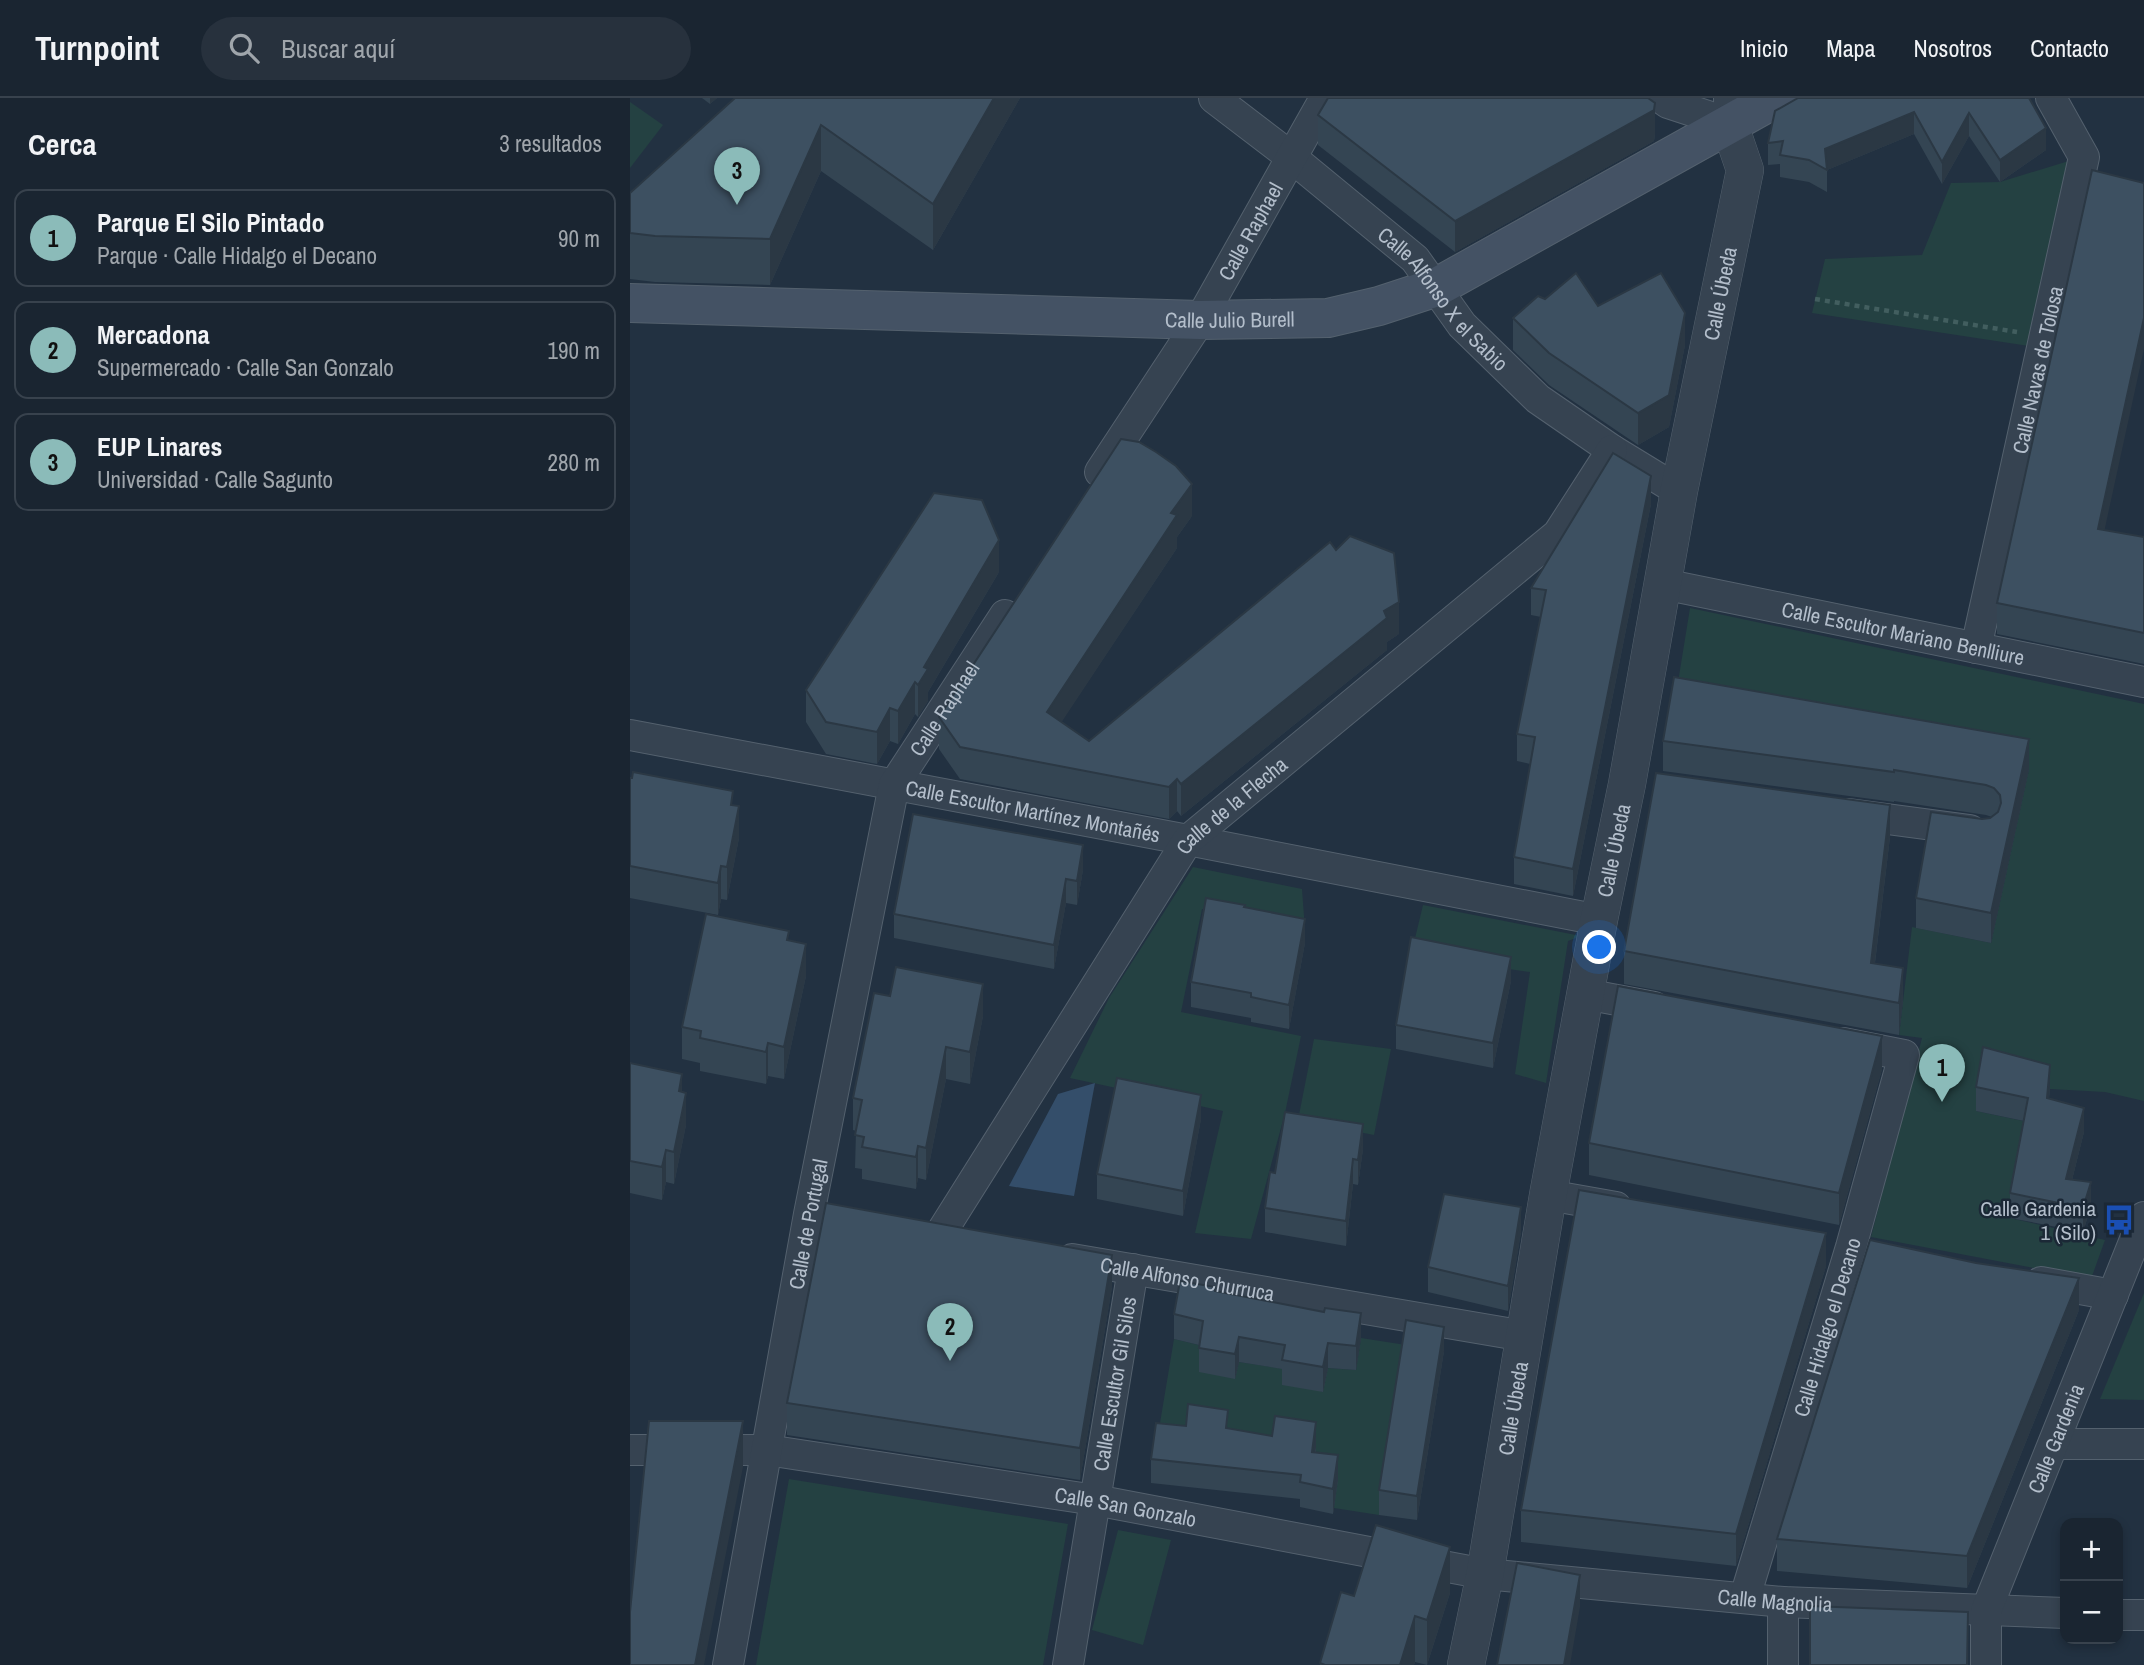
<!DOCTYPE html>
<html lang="es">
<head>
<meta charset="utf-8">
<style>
  :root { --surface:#1a2531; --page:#27313d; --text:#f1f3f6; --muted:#9fa5ab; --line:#38424d; --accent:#8bbbb9 }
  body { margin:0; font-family:"Archivo Narrow",sans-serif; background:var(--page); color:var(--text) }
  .controls { position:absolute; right:21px; bottom:21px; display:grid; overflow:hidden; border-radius:14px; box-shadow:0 4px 10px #0003 }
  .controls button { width:63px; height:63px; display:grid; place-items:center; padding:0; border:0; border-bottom:2px solid var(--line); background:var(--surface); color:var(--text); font:35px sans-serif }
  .you { position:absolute; left:970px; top:850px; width:24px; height:24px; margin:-18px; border:5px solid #fff; border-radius:50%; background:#1a73e8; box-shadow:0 0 0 10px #1a73e833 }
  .badge { display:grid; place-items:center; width:46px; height:46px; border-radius:50%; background:var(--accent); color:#111; font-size:23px; font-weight:700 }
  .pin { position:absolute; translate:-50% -58px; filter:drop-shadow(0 2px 4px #0008) }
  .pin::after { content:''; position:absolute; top:37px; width:24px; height:21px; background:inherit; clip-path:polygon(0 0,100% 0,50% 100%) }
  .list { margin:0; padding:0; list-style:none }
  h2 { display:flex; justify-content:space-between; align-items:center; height:91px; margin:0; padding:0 28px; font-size:30px }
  h2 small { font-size:23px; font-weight:400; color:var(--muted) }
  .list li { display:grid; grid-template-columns:46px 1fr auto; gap:21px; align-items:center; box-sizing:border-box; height:98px; margin:0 14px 14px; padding:0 14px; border:2px solid var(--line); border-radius:14px }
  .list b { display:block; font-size:26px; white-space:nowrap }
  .list p { margin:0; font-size:23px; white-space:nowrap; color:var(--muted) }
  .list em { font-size:23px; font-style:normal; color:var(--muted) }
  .icon { flex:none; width:38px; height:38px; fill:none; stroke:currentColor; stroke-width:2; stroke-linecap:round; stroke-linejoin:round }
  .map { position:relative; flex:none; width:1514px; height:1567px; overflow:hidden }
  header { display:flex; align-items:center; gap:42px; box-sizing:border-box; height:98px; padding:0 35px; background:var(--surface); border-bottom:2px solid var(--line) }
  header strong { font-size:33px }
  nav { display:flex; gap:38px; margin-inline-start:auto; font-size:24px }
  .search { width:490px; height:63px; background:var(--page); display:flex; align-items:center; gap:18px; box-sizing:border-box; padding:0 24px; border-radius:38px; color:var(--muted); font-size:26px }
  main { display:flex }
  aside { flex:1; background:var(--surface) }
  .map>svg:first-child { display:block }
  .green { fill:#244142 }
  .water { fill:#344e6a }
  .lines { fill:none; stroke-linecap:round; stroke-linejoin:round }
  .minor-casing { stroke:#54616e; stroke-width:32 }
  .tertiary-casing { stroke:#54616e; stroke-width:38 }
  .secondary-casing { stroke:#54616e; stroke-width:40 }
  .path { stroke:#425e5f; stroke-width:4.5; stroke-dasharray:5 5; stroke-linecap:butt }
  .minor { stroke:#364351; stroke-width:30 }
  .tertiary { stroke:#364351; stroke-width:37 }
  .secondary { stroke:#445264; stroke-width:38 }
  .wall { fill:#344553 }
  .shaded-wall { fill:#2b3844 }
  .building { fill:#3d5061; stroke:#2b3844; stroke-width:2 }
  .labels { text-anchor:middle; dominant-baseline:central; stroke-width:5; stroke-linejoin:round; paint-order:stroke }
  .street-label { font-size:21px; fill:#b3becb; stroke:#1b2836 }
  .poi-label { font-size:21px; fill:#b3becb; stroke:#1b2836; text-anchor:end }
</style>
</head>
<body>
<header>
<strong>Turnpoint</strong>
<div class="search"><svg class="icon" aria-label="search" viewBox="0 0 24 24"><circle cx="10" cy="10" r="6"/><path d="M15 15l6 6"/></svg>Buscar aquí</div>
<nav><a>Inicio</a><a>Mapa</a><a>Nosotros</a><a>Contacto</a></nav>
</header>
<main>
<aside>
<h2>Cerca<small>3 resultados</small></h2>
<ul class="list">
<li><span class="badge">1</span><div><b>Parque El Silo Pintado</b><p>Parque · Calle Hidalgo el Decano</p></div><em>90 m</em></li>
<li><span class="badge">2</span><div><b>Mercadona</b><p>Supermercado · Calle San Gonzalo</p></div><em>190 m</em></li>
<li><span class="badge">3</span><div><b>EUP Linares</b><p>Universidad · Calle Sagunto</p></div><em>280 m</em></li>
</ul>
</aside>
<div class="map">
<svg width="1514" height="1567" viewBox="0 0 1514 1567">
  <rect width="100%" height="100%" fill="#223141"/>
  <g class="green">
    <polygon points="0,4 33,27 0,70"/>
    <polygon points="1442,62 1399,248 1182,215 1195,161 1292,157 1321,85 1370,84"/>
    <polygon points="1060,510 1514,606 1514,1003 1475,994 1420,991 1354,974 1346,1013 1398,1024 1380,1120 1475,1142 1461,1181 1241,1139 1292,940 1269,937 1282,829 1361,845 1399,671 1044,609"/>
    <polygon points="563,769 672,791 675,832 572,811 551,914 671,938 655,1015 621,1141 565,1135 593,1013 440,980 479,900"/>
    <polygon points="793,807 951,838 938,843 916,985 885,976 900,874 781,857"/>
    <polygon points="684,941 761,951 744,1037 668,1022"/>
    <polygon points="1514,1195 1514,1302 1470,1301"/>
    <polygon points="731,1240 776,1247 749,1417 704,1410 707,1382 683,1379 686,1349 526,1349 544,1241 573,1248 605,1280 609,1264 655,1271 692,1294 698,1270 726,1272"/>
    <polygon points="159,1381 438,1426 413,1567 126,1567"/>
    <polygon points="488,1432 541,1442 513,1547 462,1532"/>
  </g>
  <polygon class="water" points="465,985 444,1098 379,1088 428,996"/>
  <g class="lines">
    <g class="minor-casing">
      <g id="minor">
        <path id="s1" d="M584 0 661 59 785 161 832 227 908 301 982 352 1049 393"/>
        <polyline points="1031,0 1038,5 1099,25 1099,0"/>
        <path id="s2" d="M470 374 570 222 695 0"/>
        <path id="s3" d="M1033 486 1514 584"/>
        <path id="s4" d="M1346 550 1454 59 1421 0"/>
        <path id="s5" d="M0 637 558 742 969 822"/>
        <polyline points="1219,716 1340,732"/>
        <polyline points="955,896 1024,909"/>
        <polyline points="918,1097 986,1109"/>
        <path id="s6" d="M309 1138 558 742 928 436 982 352"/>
        <path id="s7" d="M442 1161 894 1238"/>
        <polyline points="1411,1184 1483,1197"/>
        <polyline points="1424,1346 1514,1346"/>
        <path id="s8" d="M0 1352H137L465 1402 855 1476 1153 1504 1435 1515"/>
        <path id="s9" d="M1115 1499 1221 1149 1274 957 1213 945"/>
        <polyline points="1488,1517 1514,1517"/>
        <path id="s10" d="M98 1567 179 1116 264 687 375 517"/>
        <path id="s11" d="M438 1567 503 1171"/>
        <polyline points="1153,1567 1153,1504"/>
        <path id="s12" d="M1356 1567V1513L1514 1119"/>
      </g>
    </g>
    <g class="tertiary-casing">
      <g id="tertiary">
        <path id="s13" d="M836 1567 855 1476 918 1097 969 822 997 686 1049 393 1115 72 1099 25"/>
      </g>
    </g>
    <g class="secondary-casing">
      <g id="secondary">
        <path id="s14" d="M0 205 570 222 698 220 749 208 807 189 1146 0"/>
      </g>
    </g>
    <polyline class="path" points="1185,201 1387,234"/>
    <use href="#minor" class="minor"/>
    <use href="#tertiary" class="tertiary"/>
    <use href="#secondary" class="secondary"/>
  </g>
  <g class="wall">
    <polygon points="72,0 87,0 80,6"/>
    <polygon points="105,0 390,0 303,152 191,73 140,187 25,184 0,181 0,95"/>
    <polygon points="1399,0 1416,52 1370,84 1339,38 1312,86 1284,36 1197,72 1197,94 1179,84 1150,79 1150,66 1138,67 1138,45 1145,13"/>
    <polygon points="688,17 1025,36 1024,43 825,154 688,47"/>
    <polygon points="915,201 968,208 1055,247 1039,329 1008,347 919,287 883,252 883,220"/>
    <polygon points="1021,406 943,798 884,786 884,759 900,666 887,663 887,636 911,519 901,517 901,490"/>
    <polygon points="562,418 547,439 547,450 431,624 459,643 769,536 757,544 757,552 551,718 547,713 539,721 330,681 309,651 309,619"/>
    <polygon points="1474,432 1514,439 1514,566 1367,536 1367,505"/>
    <polygon points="369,474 298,594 298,603 288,619 285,616 268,646 260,643 247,666 196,656 176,624 176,592"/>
    <polygon points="1033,643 1399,671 1361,845 1286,830 1286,800 1362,719 1356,717 1264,703 1264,704 1033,673"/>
    <polygon points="0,680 103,707 109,740 97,802 91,801 88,817 0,800"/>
    <polygon points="1260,739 1245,865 1273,902 1269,937 994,886 994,853"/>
    <polygon points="453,772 447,807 436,805 424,871 264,840 264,816"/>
    <polygon points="615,810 675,845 659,931 621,924 621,920 561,909 561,884"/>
    <polygon points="159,842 176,878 154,981 138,978 136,986 70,973 70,965 52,961 52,929"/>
    <polygon points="881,883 863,970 766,951 766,927"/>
    <polygon points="353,918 340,986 316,981 296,1082 288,1080 286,1091 232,1081 232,1071 225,1070 226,1033 223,1032 223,1000"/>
    <polygon points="0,965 52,994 56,1027 44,1086 36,1084 32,1102 0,1095"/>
    <polygon points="1252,971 1209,1127 959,1077 959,1045"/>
    <polygon points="1346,989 1420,991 1419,1000 1454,1034 1442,1082 1461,1108 1453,1134 1380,1120 1380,1095 1394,1023 1346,1013"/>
    <polygon points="571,1021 553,1118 467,1101 467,1076"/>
    <polygon points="733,1051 728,1087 723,1086 716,1148 635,1134 635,1110 645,1075"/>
    <polygon points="891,1134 878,1213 798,1194 798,1169"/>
    <polygon points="1196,1168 1106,1468 891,1444 891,1412"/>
    <polygon points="482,1189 450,1382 157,1337 157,1305"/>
    <polygon points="585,1193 731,1240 726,1272 698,1270 693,1294 652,1287 652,1271 609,1264 605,1281 569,1274 569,1247 544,1241 544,1216"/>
    <polygon points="1449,1212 1337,1490 1147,1473 1147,1441"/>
    <polygon points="814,1253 787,1422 749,1417 749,1392"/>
    <polygon points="556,1328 598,1331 686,1349 686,1354 708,1382 703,1416 670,1409 670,1401 521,1385 521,1361"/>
    <polygon points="820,1495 797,1567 785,1564 784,1567 690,1567 724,1498"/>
  </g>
  <g class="shaded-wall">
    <polygon points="80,0 87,0 80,6"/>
    <polygon points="364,0 390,0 303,152 303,106"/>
    <polygon points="1025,5 1025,36 1024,43 825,154 825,123"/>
    <polygon points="1284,14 1284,36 1197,72 1195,51"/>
    <polygon points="1339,15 1339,38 1312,86 1312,64"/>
    <polygon points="191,27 191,73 140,187 140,141"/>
    <polygon points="1416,30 1416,52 1370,84 1370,62"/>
    <polygon points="1055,215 1055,247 1039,329 1008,347 1008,315"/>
    <polygon points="1514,220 1514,251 1468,462 1468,431"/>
    <polygon points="1021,378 1021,406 943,798 943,771"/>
    <polygon points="562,386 562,418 547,439 547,450 417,646 417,614 541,415"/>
    <polygon points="369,442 369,474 298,594 298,603 288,619 288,587 294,569"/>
    <polygon points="769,504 769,536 757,544 757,552 551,718 551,686 754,513"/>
    <polygon points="285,584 285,616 268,646 268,613"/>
    <polygon points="260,610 260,643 247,666 247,634"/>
    <polygon points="1399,641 1399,671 1361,845 1361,815"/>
    <polygon points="547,681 547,713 539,721 539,689"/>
    <polygon points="1260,707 1260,739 1241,897 1241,865"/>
    <polygon points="109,708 109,740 97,802 97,769"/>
    <polygon points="453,747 453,772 447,807 447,783"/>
    <polygon points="91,768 91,801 88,817 88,785"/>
    <polygon points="436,781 436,805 424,871 424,847"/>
    <polygon points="675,821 675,845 659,931 659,907"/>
    <polygon points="176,846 176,878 154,981 154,949"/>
    <polygon points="881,859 881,883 863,970 863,945"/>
    <polygon points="1273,870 1273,902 1269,937 1269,905"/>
    <polygon points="353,886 353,918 340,986 340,954"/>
    <polygon points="1252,938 1252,971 1209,1127 1209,1095"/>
    <polygon points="138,945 138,978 136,986 136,954"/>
    <polygon points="316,949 316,981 296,1082 296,1050"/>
    <polygon points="1420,967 1420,991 1417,1024 1417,1000"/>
    <polygon points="52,976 52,1008 49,993"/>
    <polygon points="56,995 56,1027 44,1086 44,1054"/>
    <polygon points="571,997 571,1021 553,1118 553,1093"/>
    <polygon points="1454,1010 1454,1034 1436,1106 1436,1081"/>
    <polygon points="733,1026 733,1051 728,1087 728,1062"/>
    <polygon points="288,1048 288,1080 286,1091 286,1059"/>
    <polygon points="36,1052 36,1084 32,1102 32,1069"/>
    <polygon points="723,1061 723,1086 716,1148 716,1123"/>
    <polygon points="1461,1084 1461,1108 1453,1134 1453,1110"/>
    <polygon points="891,1109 891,1134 878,1213 878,1188"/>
    <polygon points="1196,1135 1196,1168 1106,1468 1106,1436"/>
    <polygon points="482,1157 482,1189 450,1382 450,1350"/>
    <polygon points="1449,1180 1449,1212 1337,1490 1337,1458"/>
    <polygon points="731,1215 731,1240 726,1272 726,1248"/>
    <polygon points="814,1229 814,1253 787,1422 787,1398"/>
    <polygon points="609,1239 609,1264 605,1281 605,1256"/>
    <polygon points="698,1245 698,1270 693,1294 693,1269"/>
    <polygon points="113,1323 113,1369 74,1567 65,1567"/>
    <polygon points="686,1324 686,1349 682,1379 682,1354"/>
    <polygon points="708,1357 708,1382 703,1416 703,1391"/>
    <polygon points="820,1449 820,1495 797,1567 797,1522"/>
    <polygon points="950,1477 950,1509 940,1567 934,1567"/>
    <polygon points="785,1518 785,1564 784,1567 770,1567"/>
  </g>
  <g class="building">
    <polygon points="105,0 364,0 303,106 191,27 140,141 25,138 0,135 0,95"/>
    <polygon points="698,0 1018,0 1025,5 1024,12 825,123 688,17"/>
    <polygon points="1168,0 1399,0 1416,30 1370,62 1339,15 1312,64 1284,14 1195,51 1197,72 1179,62 1150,57 1153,43 1138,45 1145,13"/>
    <polygon points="1462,72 1514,85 1514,220 1468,431 1514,439 1514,535 1367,505"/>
    <polygon points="946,175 968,208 1031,175 1055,215 1039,297 1008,315 919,255 883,220 908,198 915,201"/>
    <polygon points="491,341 509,344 526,354 546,368 562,386 541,415 547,417 417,614 459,643 700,444 706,452 720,438 764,455 769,504 754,513 757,520 551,686 547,681 539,689 330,649 309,619"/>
    <polygon points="983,355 1021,378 943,771 884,759 905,639 887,636 916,492 901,490"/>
    <polygon points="304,395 352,402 369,442 294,569 298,571 288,587 285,584 268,613 260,610 247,634 196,624 176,592"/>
    <polygon points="1044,579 1399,641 1361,815 1286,800 1301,714 1352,721 1360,720 1368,714 1371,705 1370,697 1364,690 1356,687 1264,672 1264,674 1033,643"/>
    <polygon points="3,674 103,693 101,707 109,708 97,769 91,768 88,785 0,768 0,680 2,680"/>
    <polygon points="1026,675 1260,707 1241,865 1273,870 1269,905 994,853"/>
    <polygon points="283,716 453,747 447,783 436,781 424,847 264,816"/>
    <polygon points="576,800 615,807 614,809 675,821 659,907 621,899 621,895 561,884"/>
    <polygon points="76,816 159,833 157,842 176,846 154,949 138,945 136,954 70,940 71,933 52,929"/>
    <polygon points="781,839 881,859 863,945 766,927"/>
    <polygon points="266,869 353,886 340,954 316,949 296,1050 288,1048 286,1059 232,1049 234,1039 225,1037 232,1002 223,1000 244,895 260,898"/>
    <polygon points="988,888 1252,938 1209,1095 959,1045"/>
    <polygon points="1353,949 1420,967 1417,1000 1454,1010 1436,1081 1461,1084 1453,1110 1380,1095 1398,1000 1346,989"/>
    <polygon points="0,965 52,976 49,993 56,995 44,1054 36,1052 32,1069 0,1063"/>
    <polygon points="487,980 571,997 553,1093 467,1076"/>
    <polygon points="655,1014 733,1026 728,1062 723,1061 716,1123 635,1110 640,1074 645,1075"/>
    <polygon points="949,1092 1196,1135 1106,1436 891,1412"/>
    <polygon points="814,1096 891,1109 878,1188 798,1169"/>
    <polygon points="196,1105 482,1157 450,1350 157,1305"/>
    <polygon points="1240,1142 1346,1165 1449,1180 1337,1458 1147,1441"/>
    <polygon points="550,1183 585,1189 585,1193 694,1214 695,1210 731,1215 726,1248 698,1245 693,1269 652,1262 655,1247 609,1239 605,1256 569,1250 573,1223 544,1216"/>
    <polygon points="776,1222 814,1229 787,1398 749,1392"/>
    <polygon points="558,1306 598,1312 596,1330 642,1338 645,1318 686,1324 682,1354 708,1357 703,1391 670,1384 671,1377 521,1361 526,1325 556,1328"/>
    <polygon points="19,1323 113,1323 65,1567 0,1567 0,1514"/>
    <polygon points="746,1427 820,1449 797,1522 785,1518 770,1567 695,1567 690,1565 711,1494 724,1498"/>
    <polygon points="887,1465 950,1477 934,1567 867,1567"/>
    <polygon points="1180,1508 1338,1514 1337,1567 1180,1567"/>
  </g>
  <defs>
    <g id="bus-bare" transform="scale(2.415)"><path d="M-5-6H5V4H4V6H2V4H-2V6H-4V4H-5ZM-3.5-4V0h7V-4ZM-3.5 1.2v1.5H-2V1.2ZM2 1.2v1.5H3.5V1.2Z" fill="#1a4fb4" stroke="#1b2836" stroke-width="2.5" paint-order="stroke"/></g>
  </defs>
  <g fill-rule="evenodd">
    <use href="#bus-bare" x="1489" y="1122"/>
  </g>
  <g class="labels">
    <g class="street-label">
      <text stroke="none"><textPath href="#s2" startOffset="284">Calle Raphael</textPath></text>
      <text stroke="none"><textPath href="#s13" startOffset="1395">Calle Úbeda</textPath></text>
      <text stroke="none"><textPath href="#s1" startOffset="306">Calle Alfonso X el Sabio</textPath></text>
      <text stroke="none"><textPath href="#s14" startOffset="600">Calle Julio Burell</textPath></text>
      <text stroke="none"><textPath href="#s4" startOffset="285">Calle Navas de Tolosa</textPath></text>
      <text stroke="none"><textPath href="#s3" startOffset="245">Calle Escultor Mariano Benlliure</textPath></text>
      <text stroke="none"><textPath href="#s10" startOffset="987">Calle Raphael</textPath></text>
      <text stroke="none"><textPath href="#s6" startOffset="523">Calle de la Flecha</textPath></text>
      <text stroke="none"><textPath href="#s5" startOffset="410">Calle Escultor Martínez Montañés</textPath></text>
      <text stroke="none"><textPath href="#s13" startOffset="828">Calle Úbeda</textPath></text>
      <text stroke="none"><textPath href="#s10" startOffset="448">Calle de Portugal</textPath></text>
      <text stroke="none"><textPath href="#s7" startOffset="117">Calle Alfonso Churruca</textPath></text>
      <text stroke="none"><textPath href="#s9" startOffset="282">Calle Hidalgo el Decano</textPath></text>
      <text stroke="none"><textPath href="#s11" startOffset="285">Calle Escultor Gil Silos</textPath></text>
      <text stroke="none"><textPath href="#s13" startOffset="261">Calle Úbeda</textPath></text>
      <text stroke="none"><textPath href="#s12" startOffset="240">Calle Gardenia</textPath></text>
      <text stroke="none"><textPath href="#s8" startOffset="500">Calle San Gonzalo</textPath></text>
      <text stroke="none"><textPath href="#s8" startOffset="1157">Calle Magnolia</textPath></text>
    </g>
    <g class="poi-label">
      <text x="1466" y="1110">Calle Gardenia<tspan x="1466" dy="24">1 (Silo)</tspan></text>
    </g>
  </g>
</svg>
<div class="controls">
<button>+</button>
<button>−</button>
</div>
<div class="you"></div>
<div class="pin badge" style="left:1312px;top:1004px">1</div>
<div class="pin badge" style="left:320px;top:1263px">2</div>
<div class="pin badge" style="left:107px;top:107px">3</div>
</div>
</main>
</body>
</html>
